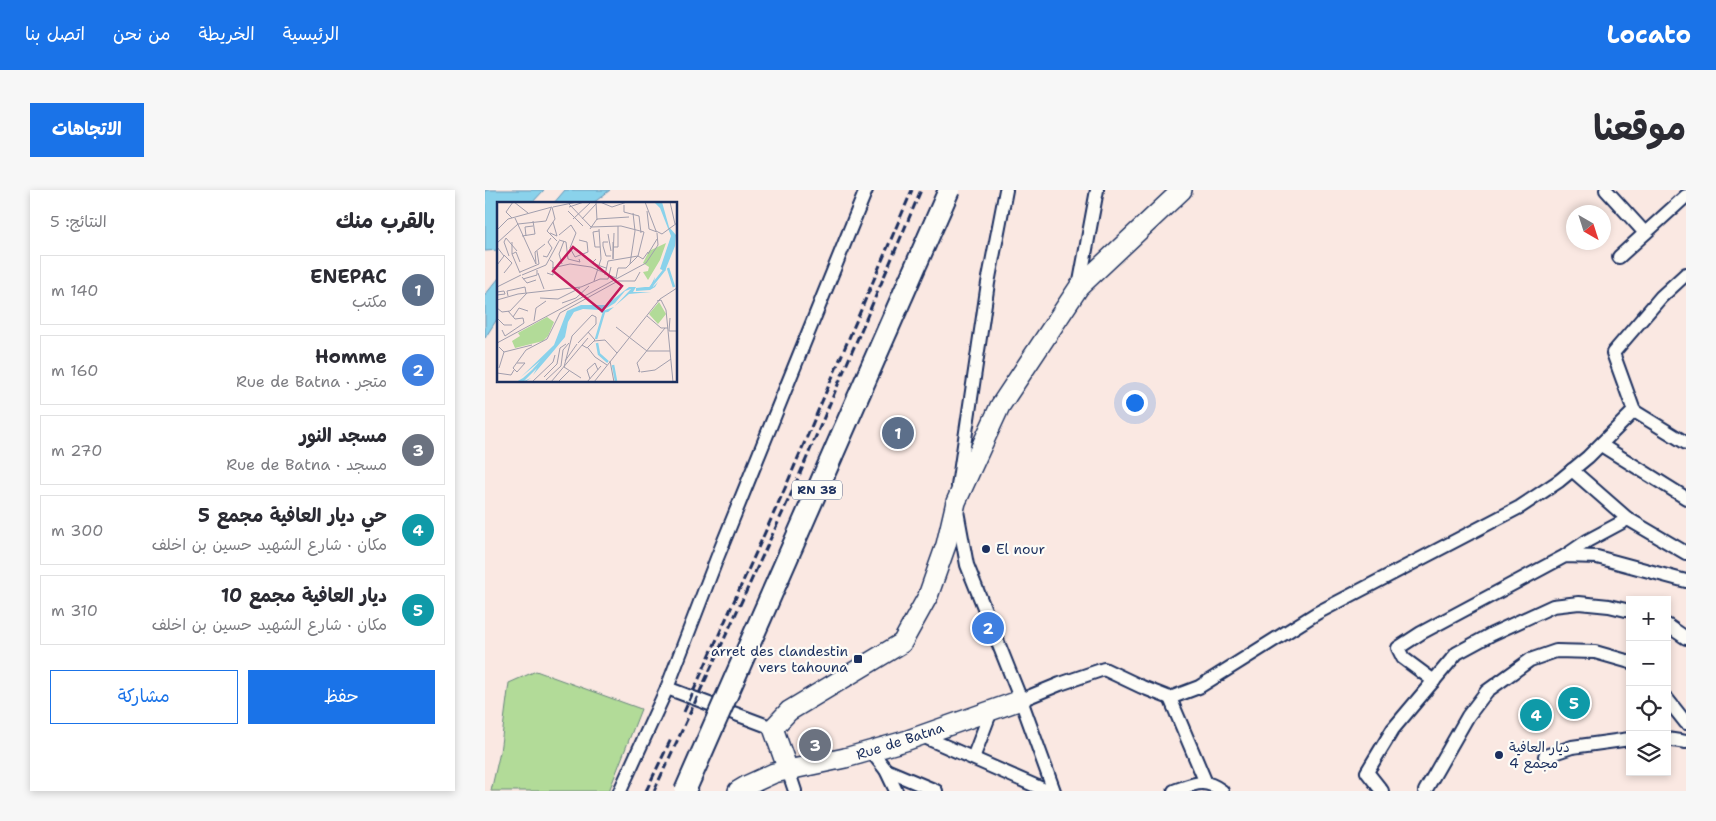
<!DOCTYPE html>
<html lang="ar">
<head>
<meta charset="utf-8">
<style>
  :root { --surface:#fff; --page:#f7f7f7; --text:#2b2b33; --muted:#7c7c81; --line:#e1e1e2; --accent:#1a73e8 }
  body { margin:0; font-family:"Shantell Sans","Playpen Sans Arabic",sans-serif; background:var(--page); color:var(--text); direction:rtl }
  .controls { position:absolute; right:15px; bottom:15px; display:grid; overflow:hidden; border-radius:0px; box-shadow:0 2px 8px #0003 }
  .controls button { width:45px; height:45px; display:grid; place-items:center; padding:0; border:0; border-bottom:1px solid var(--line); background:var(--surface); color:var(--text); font:25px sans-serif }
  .compass { position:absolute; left:1081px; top:15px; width:45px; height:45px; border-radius:50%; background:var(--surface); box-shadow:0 2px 8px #0003; rotate:141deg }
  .you { position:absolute; left:649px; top:212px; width:18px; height:18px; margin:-12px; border:4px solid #fff; border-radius:50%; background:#1a73e8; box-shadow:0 0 0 8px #1a73e833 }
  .badge { display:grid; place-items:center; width:32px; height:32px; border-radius:50%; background:var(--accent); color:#fff; font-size:16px; font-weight:700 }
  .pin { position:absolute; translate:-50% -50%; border:2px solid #fff; box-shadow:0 1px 5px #0006 }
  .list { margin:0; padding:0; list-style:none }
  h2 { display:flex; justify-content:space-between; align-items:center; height:65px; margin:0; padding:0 20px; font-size:21px }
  h2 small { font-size:16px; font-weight:400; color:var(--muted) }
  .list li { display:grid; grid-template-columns:32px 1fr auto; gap:15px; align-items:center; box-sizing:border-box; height:70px; margin:0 10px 10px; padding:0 10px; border:1px solid var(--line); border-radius:0px }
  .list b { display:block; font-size:19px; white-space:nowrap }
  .list p { margin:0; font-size:16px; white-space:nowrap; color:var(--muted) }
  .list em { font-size:16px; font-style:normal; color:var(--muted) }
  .actions { display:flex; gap:10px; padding:15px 20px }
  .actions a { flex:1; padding:11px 0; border:1px solid var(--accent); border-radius:0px; text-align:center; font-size:18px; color:var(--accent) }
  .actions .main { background:var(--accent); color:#fff }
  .icon { flex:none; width:28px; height:28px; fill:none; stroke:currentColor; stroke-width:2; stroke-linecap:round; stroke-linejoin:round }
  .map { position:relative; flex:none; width:1201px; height:601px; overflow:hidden; direction:ltr; border-radius:0px }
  header { display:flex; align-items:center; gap:30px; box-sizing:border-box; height:70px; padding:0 25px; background:var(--accent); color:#fff }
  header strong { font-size:24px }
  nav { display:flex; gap:28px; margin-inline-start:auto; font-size:18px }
  .intro { display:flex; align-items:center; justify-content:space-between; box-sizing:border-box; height:120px; padding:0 30px }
  h1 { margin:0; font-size:35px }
  .button { padding:12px 22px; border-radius:0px; background:var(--accent); color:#fff; font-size:18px; font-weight:700 }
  main { display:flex; gap:30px; padding:0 30px }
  aside { flex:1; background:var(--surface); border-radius:0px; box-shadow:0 2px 8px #0003 }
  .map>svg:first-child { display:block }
  .green { fill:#b2db98; stroke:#66857b }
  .water { fill:#8ad2eb; stroke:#5e91b3 }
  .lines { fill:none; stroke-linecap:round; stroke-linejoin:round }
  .street-casing { stroke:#1b2f5e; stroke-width:16 }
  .secondary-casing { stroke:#1b2f5e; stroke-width:22 }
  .street { stroke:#fdfcf7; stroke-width:12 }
  .secondary { stroke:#fdfcf7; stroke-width:19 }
  .rail { stroke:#1b2f5e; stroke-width:3; stroke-dasharray:8 4; stroke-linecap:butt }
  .primary-bridge-casing { stroke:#1b2f5e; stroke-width:24; stroke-linecap:butt }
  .primary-bridge { stroke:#fdfcf7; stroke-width:20 }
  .poi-dot { fill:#1b2f5e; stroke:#fdfcf7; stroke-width:2 }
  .labels { text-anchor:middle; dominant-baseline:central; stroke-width:4.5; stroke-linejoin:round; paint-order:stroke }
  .shield { fill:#fdfcf7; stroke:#5f6c8c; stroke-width:1 }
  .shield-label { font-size:12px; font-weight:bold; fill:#1b2f5e }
  .poi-label { font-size:14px; fill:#1b2f5e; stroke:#fdfcf7; text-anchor:start }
  .street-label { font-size:14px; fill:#1b2f5e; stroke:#fdfcf7 }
  .inset-river { fill:none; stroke:#8ad2eb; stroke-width:2.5 }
  .inset-road { fill:none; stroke:#a19ead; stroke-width:1 }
  .view { fill:#c2185b; fill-opacity:0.15; stroke:#c2185b; stroke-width:2.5 }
  .inset-edge { fill:none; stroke:#1b2f5e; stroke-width:2.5 }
</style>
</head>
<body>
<header>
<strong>Locato</strong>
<nav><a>الرئيسية</a><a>الخريطة</a><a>من نحن</a><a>اتصل بنا</a></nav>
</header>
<div class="intro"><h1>موقعنا</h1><a class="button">الاتجاهات</a></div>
<main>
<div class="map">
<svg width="1201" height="601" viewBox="0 0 1201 601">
  <rect width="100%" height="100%" fill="#fae8e2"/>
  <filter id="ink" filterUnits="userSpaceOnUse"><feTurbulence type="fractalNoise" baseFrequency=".02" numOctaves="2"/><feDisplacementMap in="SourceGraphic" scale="10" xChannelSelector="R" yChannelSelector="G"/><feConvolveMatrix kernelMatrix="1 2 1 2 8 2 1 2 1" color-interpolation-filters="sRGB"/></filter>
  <g filter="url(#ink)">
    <polygon class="green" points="51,481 156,519 124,601 6,601 15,562 24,493"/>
    <g class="water">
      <polygon points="0,0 59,0 46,14 14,14 14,60 0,61"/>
      <polygon points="80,0 125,0 107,14 68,14"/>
      <polygon points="14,88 14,126 0,148 0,105"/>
    </g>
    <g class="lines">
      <g class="street-casing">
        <g id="street">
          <polyline points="1121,0 1160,43"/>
          <polyline points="1134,67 1201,6"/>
          <polyline points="594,97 612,0"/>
          <polyline points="1149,221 1201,253"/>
          <polyline points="1116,255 1201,308"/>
          <polyline points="1087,280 1143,329"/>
          <polyline points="473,296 503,93 521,0"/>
          <polyline points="472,321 482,375 536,510 569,601"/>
          <polyline points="1080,366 1102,351 1143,329 1201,363"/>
          <polyline points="1182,435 1201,448"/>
          <polyline points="949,491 918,468 913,458 936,443 1080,366 1112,367 1201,391"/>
          <polyline points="182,498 288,538"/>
          <polyline points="685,508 721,593"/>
          <polyline points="1182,509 1201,533"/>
          <polyline points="536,510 575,494 619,479 657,497 685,508 714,497 832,423 1035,317 1074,291 1103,267 1149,221 1128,163 1176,107 1201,84"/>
          <polyline points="435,545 562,601"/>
          <polyline points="1182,549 1201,552"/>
          <polyline points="386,561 401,580 411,601"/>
          <polyline points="1060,566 1087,557 1145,549"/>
          <polyline points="488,568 506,521"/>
          <polyline points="303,580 310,601"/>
          <polyline points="401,580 451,601"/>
          <polyline points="135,601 182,498 232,368 381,0"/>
          <path d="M689 601C709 594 719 587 737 601"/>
          <polyline points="897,601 882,582 908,539 972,463 1007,444 1068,416 1094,413 1124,416 1145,421"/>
          <polyline points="940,601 983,526 1002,501 1045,470 1071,461 1110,462 1145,472"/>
        </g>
      </g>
      <g class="secondary-casing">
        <g id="secondary">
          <polyline points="303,580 288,538 304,521 417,453 443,406 461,355 471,312 515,216 594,97 697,0"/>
          <polyline points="253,601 263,595 289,583 360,568 420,551 536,510"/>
        </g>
      </g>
      <use href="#street" class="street"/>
      <use href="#secondary" class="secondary"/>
      <g class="rail">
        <polyline points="199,522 301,296 427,0"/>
        <polyline points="161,601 187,547"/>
        <polyline points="169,601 308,300 436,0"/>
      </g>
      <g class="primary-bridge-casing">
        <polyline id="primary-bridge" points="200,601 464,0"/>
      </g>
      <use href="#primary-bridge" class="primary-bridge"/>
    </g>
  </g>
  <g class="poi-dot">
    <circle cx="501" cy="359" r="5"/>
    <rect x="368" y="464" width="10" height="10" rx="2.5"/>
    <circle cx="1014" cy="565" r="5"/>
  </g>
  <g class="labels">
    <rect class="shield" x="307" y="290.5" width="50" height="19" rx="4"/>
    <g class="shield-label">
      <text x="332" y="300">RN 38</text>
    </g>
    <g class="poi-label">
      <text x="511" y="359">El nour</text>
      <text x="363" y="461" text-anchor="end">arret des clandestin<tspan x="363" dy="16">vers tahouna</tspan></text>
      <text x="1024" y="557">ديار العافية<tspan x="1024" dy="16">مجمع 4</tspan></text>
    </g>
    <g class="street-label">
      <text transform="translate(415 551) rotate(-18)">Rue de Batna</text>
    </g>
  </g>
  <g transform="translate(12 12)">
    <rect width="180" height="180" fill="#fae8e2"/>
    <path d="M169 41 163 58 151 78 146 70 151 69 152 65 146 61 152 49ZM162 100 169 112 161 122 152 112ZM50 115 57 120 51 134 46 139 18 146 15 139 23 134 21 131Z" fill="#b2db98"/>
    <path d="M157 0H165L172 25 179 33 178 44 168 69 163 67 174 34 163 6ZM158 75 156 85 161 80 158 85 153 88 139 89V86H148L139 85 136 90H154L132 92 118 104 134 87 128 89 118 101 105 109 117 105 111 110 104 111 103 108 86 107 77 110 71 120 68 135 54 152 36 173 40 166 27 179 34 176 28 180H19L26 176 35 168 43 159 24 175 57 143 70 109 84 103H109L132 85H153Z" fill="#8ad2eb"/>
    <path class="inset-river" d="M171 66 177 85M153 86 168 67M99 137 107 110M100 141 102 152 111 160M116 163 119 179"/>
    <path class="inset-road" d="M17 0 31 11M99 0 100 18M103 0 115 5 130 0M148 0 159 29M173 0 178 22M72 2 94 25 124 24 147 30 141 54 146 57 151 50M127 3V10L142 14 144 31M55 5 58 17 50 29 60 39M56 5 80 0M72 5 87 0M71 9 86 24M150 9 152 27 160 30M15 16 9 10 16 0M18 16 39 62M76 17 94 0M85 17 99 2M74 23 79 31 73 46 78 55 91 50 90 40 82 38M93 27 100 17 132 15M0 28 11 17 55 5M102 29 96 30 98 45H103M159 29 165 32 180 21M53 31 60 34 56 20M111 32 114 49M62 33 74 23M25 34 38 32 36 19M29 34 28 25 36 24M9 36 7 40 12 54M9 36 20 49M62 38 69 40 71 57 83 60 82 57M15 40V52L23 71M111 40H106V44L109 54H114M116 40V57L117 31M0 41 21 22 49 19 54 6M0 45 7 54 0 63M116 45H121V24M15 52 19 50 23 60M151 52 160 37M7 53 15 61 7 71M46 54 50 55 55 46 51 40 54 36M99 57 95 61 109 66M39 62 38 50 48 42M65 62 62 52 67 39M133 62 138 29 136 11M55 66 73 62 94 65 119 76 121 66M23 70 42 62 40 49M41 71 47 87M50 71 56 73V60L53 58M25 73 49 63 62 39M108 73 111 59 141 54 129 66H121M25 75 30 81 39 78M26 77 40 73V68M97 79 104 57 102 27M0 85 24 73M0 90 7 89 8 92 0 93M11 94 10 89 28 85 29 91M43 96 61 97 83 86M0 98 21 92 84 85 103 77H111L114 65M160 99 164 98 169 108 176 180M65 101 79 96 92 84M0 106 5 110 13 109 30 91M150 114 164 126H171M16 115 22 106 31 109M0 116 7 123H15M173 116 172 129H180M37 119 39 106 49 99M119 125 150 149H173M5 128 8 134 27 121 26 116 18 117 11 109M97 139 108 138 120 151M0 141 149 61 161 43 160 31M81 141 99 122V115M85 143 90 146 98 138 91 130M2 145 7 150 35 143M91 146 98 155 110 163M68 159 80 142M113 159 117 180M20 161H28L20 170 16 166 29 148 50 137 63 111 121 79H138L143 70M67 165 75 134 95 113 99 115M67 165 84 176M2 166 7 150M141 169 143 170 140 161 168 126M144 170 158 168 174 157M0 171 14 173 17 168M47 175 60 162 63 146 69 142M93 177 90 168 98 161 101 168M49 178 64 164 66 148 72 141M35 180 56 160 58 153M54 180 91 136M61 180 72 169M90 180 104 164M97 180 163 97 180 86"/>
    <path class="view" d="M76 45 125 84 105 109 56 69Z"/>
    <rect width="180" height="180" class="inset-edge"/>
  </g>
</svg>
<div class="controls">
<button>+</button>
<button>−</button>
<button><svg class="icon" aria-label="locate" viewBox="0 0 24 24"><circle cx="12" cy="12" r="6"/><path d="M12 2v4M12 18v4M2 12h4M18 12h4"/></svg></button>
<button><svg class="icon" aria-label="layers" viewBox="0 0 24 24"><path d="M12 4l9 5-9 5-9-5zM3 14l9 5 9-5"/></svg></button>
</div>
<svg class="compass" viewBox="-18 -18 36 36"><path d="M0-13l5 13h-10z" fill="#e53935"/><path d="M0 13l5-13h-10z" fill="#7c7c81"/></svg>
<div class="you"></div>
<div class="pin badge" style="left:413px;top:243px;background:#5c6f8a">1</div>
<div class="pin badge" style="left:503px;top:438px;background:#3f7fe0">2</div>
<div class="pin badge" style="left:330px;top:555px;background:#6b7280">3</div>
<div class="pin badge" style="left:1051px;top:525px;background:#0f9aa8">4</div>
<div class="pin badge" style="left:1089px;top:513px;background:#0f9aa8">5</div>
</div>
<aside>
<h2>بالقرب منك<small>النتائج: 5</small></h2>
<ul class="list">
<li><span class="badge" style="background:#5c6f8a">1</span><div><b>ENEPAC</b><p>مكتب</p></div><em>140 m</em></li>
<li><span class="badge" style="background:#3f7fe0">2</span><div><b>Homme</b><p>متجر · Rue de Batna</p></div><em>160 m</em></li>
<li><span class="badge" style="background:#6b7280">3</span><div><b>مسجد النور</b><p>مسجد · Rue de Batna</p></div><em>270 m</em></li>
<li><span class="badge" style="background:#0f9aa8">4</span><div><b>حي ديار العافية مجمع 5</b><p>مكان · شارع الشهيد حسين بن اخلف</p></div><em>300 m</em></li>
<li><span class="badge" style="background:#0f9aa8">5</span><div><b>ديار العافية مجمع 10</b><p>مكان · شارع الشهيد حسين بن اخلف</p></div><em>310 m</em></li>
</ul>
<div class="actions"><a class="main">حفظ</a><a>مشاركة</a></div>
</aside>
</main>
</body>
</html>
